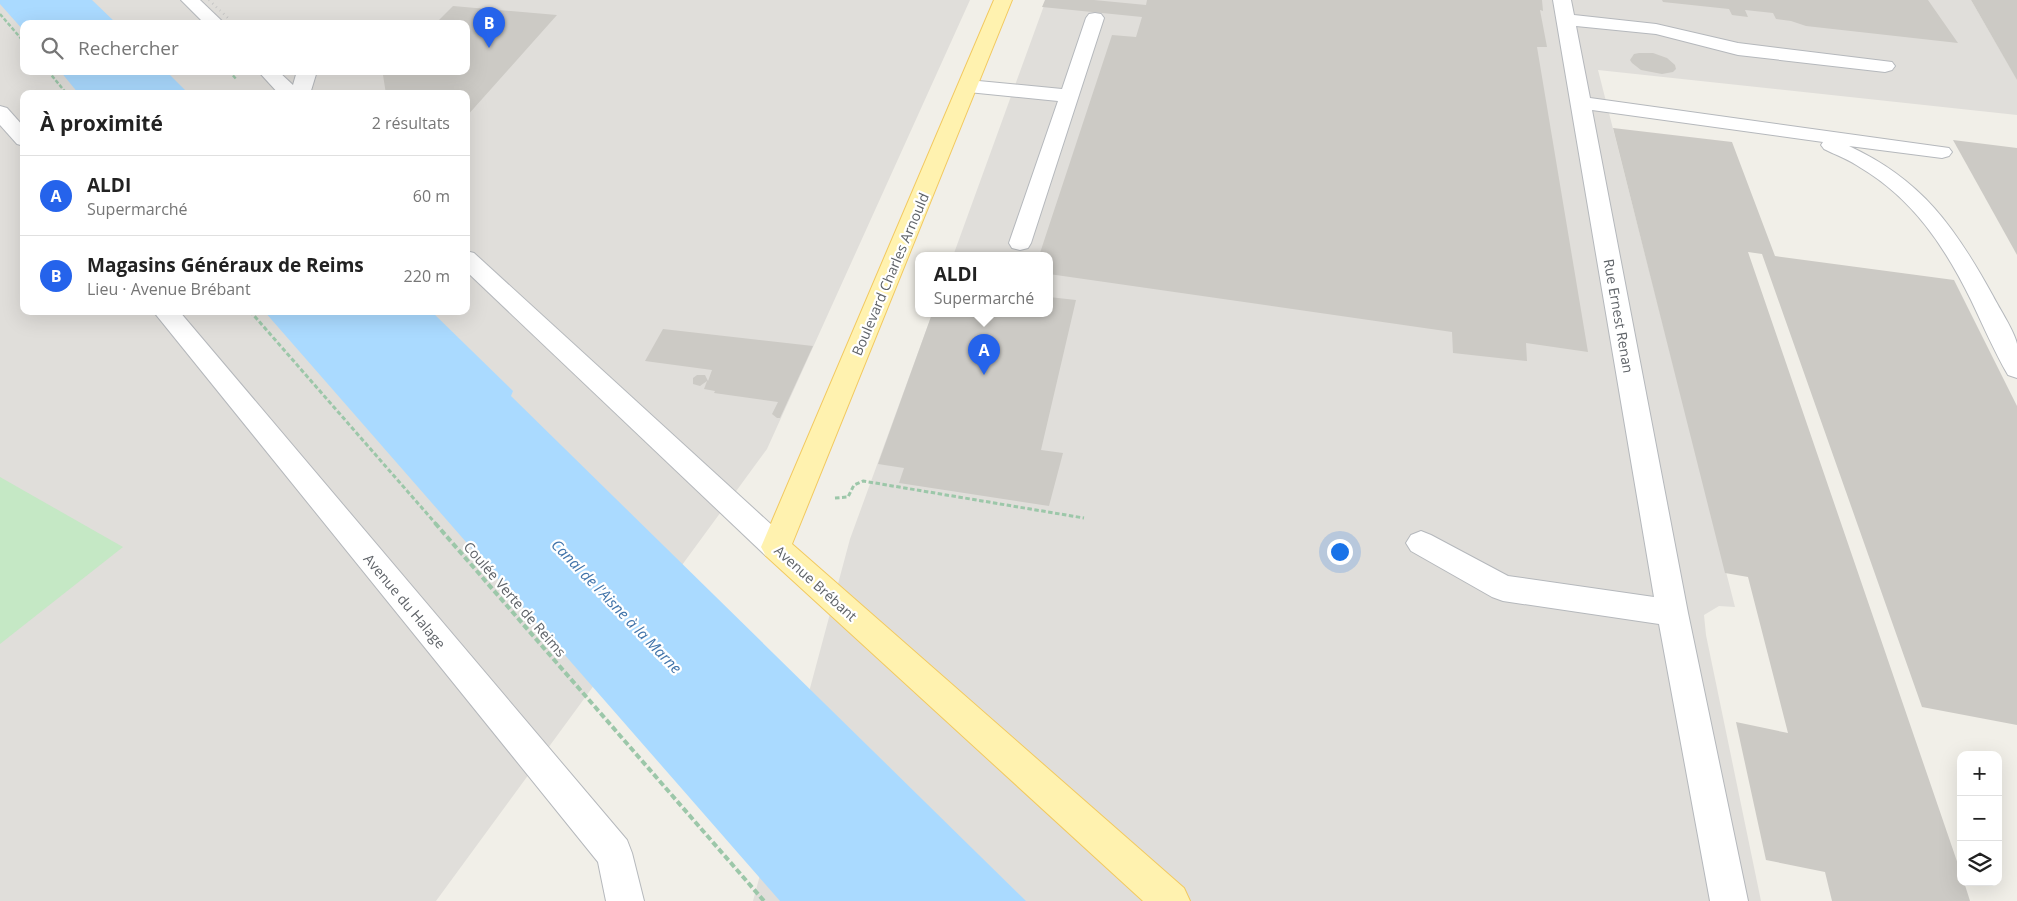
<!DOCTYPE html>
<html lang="fr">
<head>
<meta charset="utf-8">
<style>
  :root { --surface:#fff; --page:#f2f2f2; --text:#222; --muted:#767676; --line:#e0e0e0; --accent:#2563eb }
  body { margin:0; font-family:"Open Sans",sans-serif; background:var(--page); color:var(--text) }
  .controls { position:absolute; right:15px; bottom:15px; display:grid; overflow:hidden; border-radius:10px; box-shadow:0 5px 20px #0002 }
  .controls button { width:45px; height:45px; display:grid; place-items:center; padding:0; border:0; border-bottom:1px solid var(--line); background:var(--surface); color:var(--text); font:25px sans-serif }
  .you { position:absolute; left:1339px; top:551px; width:18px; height:18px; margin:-12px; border:4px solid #fff; border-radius:50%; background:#1a73e8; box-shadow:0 0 0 8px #1a73e833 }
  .badge { display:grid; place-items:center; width:32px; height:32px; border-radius:50%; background:var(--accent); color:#fff; font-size:16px; font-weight:700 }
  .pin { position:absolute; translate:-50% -41px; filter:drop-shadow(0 1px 2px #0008) }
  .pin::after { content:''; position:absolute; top:26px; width:18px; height:15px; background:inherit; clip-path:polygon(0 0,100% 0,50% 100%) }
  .popup { position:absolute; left:915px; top:252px; width:138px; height:65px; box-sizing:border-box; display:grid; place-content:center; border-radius:10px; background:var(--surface); filter:drop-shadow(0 1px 4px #0005); font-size:16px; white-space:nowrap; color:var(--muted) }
  .popup b { font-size:19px; color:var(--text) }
  .popup::after { content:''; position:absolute; left:50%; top:100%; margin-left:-10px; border:10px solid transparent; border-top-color:var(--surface) }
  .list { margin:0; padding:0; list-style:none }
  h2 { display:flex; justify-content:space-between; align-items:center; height:65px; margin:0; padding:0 20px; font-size:21px }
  h2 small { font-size:16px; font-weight:400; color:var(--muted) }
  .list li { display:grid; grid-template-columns:32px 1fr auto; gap:15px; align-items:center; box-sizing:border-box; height:80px; padding:0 20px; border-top:1px solid var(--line) }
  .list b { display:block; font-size:19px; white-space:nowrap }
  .list p { margin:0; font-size:16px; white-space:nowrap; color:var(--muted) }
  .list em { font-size:16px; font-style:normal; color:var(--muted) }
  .icon { flex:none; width:28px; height:28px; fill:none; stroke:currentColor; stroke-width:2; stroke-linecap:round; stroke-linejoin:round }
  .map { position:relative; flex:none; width:2017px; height:901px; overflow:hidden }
  .search { position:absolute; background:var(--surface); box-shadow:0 5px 20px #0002; left:20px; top:20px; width:450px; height:55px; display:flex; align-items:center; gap:12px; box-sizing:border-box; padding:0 18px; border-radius:10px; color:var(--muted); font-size:19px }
  .panel { position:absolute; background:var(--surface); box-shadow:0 5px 20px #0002; left:20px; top:90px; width:450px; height:225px; border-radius:10px }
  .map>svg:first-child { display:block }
  .industrial { fill:#e0deda; fill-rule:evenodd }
  .green { fill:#c5e8c5 }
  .water { fill:#aadaff }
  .building { fill:#cccac5 }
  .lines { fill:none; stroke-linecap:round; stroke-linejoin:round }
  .minor-casing { stroke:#b5b8bc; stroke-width:2 }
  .major-casing { stroke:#f2c960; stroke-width:2 }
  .path-far2 { stroke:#9cc7a9; stroke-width:2.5; stroke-dasharray:4 2; stroke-linecap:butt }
  .path-far1 { stroke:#9cc7a9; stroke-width:3; stroke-dasharray:4.5 2.5; stroke-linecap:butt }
  .path { stroke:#9cc7a9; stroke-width:4; stroke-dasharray:6 3; stroke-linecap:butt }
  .minor { fill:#fff; fill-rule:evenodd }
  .major { fill:#fff2af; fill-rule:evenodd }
  .rail { stroke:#b6b7b8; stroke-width:2.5; stroke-dasharray:0.5 4.5; stroke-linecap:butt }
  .labels { text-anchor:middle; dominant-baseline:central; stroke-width:4.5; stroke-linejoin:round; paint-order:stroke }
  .street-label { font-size:14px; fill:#5f6368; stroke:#fff }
  .water-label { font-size:15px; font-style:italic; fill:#4174aa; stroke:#fff }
</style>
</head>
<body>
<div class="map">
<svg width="2017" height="901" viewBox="0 0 2017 901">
  <rect width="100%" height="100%" fill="#f1efe8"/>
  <g class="industrial">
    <path d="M0 0H970L767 449 436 901H0ZM24 24H466V71H24ZM24 94H466V311H24Z"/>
    <polygon points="1046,0 1971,0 2017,79 2017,115 1598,70 1735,607 1719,606 1704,615 1706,635 1761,901 753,901 850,539 932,314 1049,314 1049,256 953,256"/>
  </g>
  <polygon class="green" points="0,477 123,547 0,644"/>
  <g class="water">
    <polygon points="0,0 92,0 117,24 24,24 24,31 0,4"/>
    <polygon points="60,71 166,71 189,94 79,94"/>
    <polygon points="264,311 431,311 513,391 511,396 1026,901 780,901"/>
  </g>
  <g class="building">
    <polygon points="1045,0 1094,0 1146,5 1147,0 1542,0 1543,11 1540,10 1547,47 1537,47 1588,352 1526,343 1527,361 1453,353 1452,332 1049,274 1049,256 1039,256 1112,35 1136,37 1142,17 1042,7"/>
    <polygon points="1662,0 1928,0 1958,43 1806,26 1791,21 1776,19 1773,13 1745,10 1748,17 1732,15 1729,9 1663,2"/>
    <polygon points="1971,0 2017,0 2017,80"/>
    <polygon points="453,6 557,15 466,117 466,94 386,94 383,75 387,71 466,71 466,24 435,24"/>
    <polygon points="1639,53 1653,53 1667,58 1675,65 1676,69 1673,72 1662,74 1641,70 1632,63 1630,60 1634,54"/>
    <polygon points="1613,128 1732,142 1775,256 1954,280 2017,406 2017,725 1922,707 1762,254 1748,252 1961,873 1961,882 1964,882 1970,901 1832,901 1825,872 1766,860 1736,722 1788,733 1748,577 1725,573"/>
    <polygon points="1953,140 2017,148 2017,255"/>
    <polygon points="1049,297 1076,300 1041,450 1063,453 1049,506 899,483 904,468 878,464 932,314 1049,314"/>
    <polygon points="663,329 813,346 780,418 777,418 772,414 778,402 714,393 715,391 704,389 707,381 700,386 693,384 693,378 697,375 705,375 708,381 712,370 645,361"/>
  </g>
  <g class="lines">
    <g class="minor-casing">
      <g id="minor">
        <polygon points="181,0 200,0 225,24 205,24"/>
        <path d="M1553 0H1571L1574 15 1656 24 1738 43 1892 62 1895 66 1892 70 1885 72 1738 55 1656 34 1576 26 1590 98 1949 148 1952 152 1949 156 1942 158 1849 146C1922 180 1955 227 1993 296 1999 308 2015 332 2017 344 2017 354 2017 367 2017 378L2008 375C1994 351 1983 325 1971 300 1945 247 1913 199 1861 168 1850 160 1836 155 1824 149L1821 145 1823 142 1592 110 1688 613 1748 901H1710L1659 624 1503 601 1492 597 1411 551 1406 543 1411 535 1421 531 1431 535 1508 576 1654 597Z"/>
        <polygon points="1095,13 1101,14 1104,18 1031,243 1028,248 1020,250 1012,248 1009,243 1058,101 968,92 961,90 958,86 961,82 968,80 1062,89 1086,18 1089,14"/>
        <polygon points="258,71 278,71 293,85 297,71 317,71 310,94 279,94"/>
        <polygon points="0,106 7,108 24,127 24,146 17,144 0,125"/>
        <polygon points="466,251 474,253 786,538 791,547 786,556 776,559 766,556 466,271"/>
        <polygon points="153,311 179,311 627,840 632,853 644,901 606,901 598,862"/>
      </g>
    </g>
    <g class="major-casing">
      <polygon id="major" points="994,0 1012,0 792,544 1184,888 1190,901 1143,901 766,556 761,547"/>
    </g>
    <g class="path-far2">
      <polyline points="0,14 24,42"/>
      <polyline points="48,71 67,94"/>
      <polyline points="229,71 237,80"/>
    </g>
    <g class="path-far1">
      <polyline points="250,311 436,524"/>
      <polyline points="835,498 848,497 854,485 863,481 1084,518"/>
    </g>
    <polyline class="path" points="435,523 764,901"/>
    <use href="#minor" class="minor"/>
    <use href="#major" class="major"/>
    <polyline class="rail" points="209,0 228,18"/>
  </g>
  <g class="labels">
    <g class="street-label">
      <text transform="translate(890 274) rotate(-67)">Boulevard Charles Arnould</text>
      <text transform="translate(1619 316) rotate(80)">Rue Ernest Renan</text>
      <text transform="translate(816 583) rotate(42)">Avenue Brébant</text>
      <text transform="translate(515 599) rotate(49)">Coulée Verte de Reims</text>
      <text transform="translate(405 601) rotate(50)">Avenue du Halage</text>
    </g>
    <g class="water-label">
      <text transform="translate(617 606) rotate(46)">Canal de l'Aisne à la Marne</text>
    </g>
  </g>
</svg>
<div class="controls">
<button>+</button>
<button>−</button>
<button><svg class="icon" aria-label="layers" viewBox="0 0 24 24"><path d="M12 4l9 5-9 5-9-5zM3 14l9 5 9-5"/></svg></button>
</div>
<div class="you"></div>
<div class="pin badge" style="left:984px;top:375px">A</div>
<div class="popup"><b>ALDI</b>Supermarché</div>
<div class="pin badge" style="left:489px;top:48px">B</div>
<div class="search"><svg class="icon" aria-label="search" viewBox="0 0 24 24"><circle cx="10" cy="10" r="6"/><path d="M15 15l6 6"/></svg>Rechercher</div>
<section class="panel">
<h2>À proximité<small>2 résultats</small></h2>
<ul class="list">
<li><span class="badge">A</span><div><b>ALDI</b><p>Supermarché</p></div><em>60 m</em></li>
<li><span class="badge">B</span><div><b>Magasins Généraux de Reims</b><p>Lieu · Avenue Brébant</p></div><em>220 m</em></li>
</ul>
</section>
</div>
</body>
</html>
